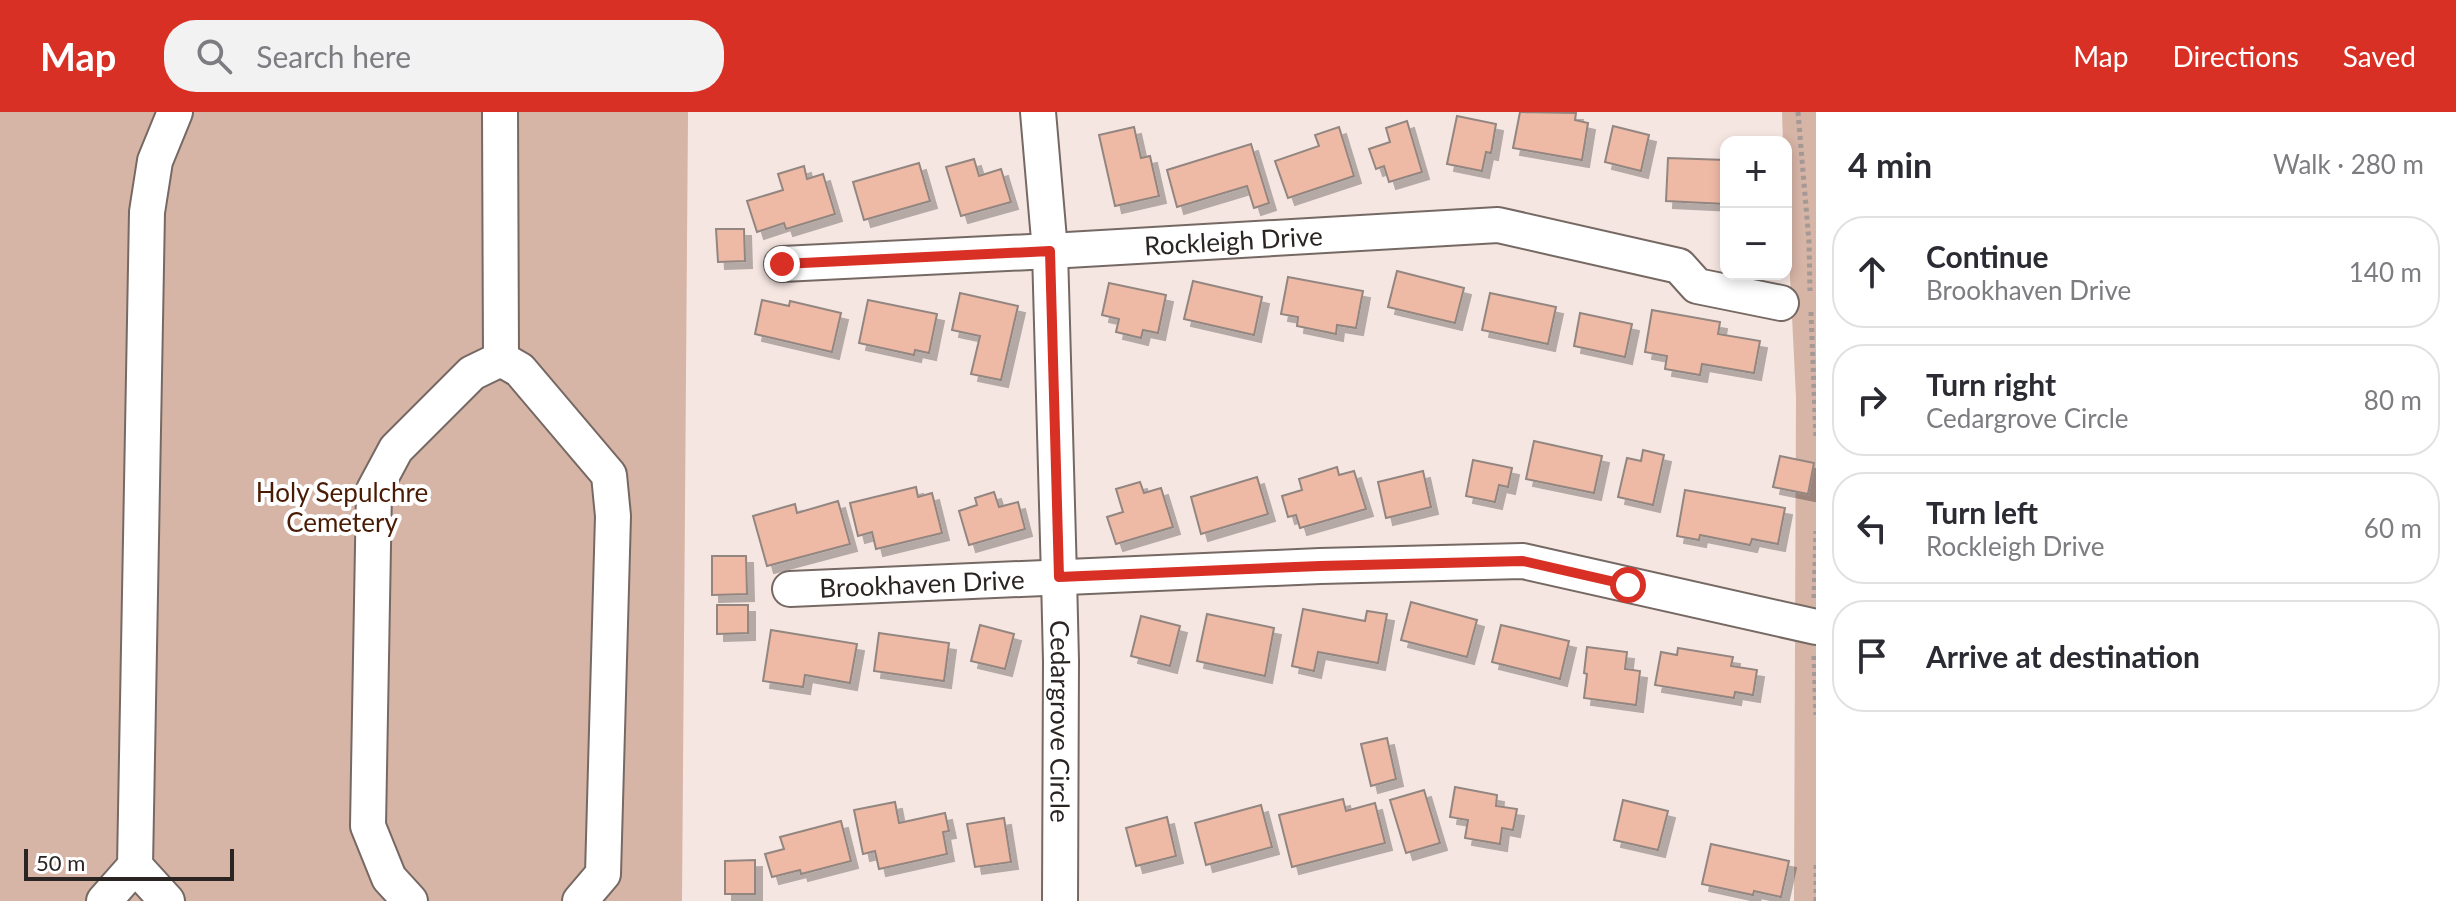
<!DOCTYPE html>
<html lang="en">
<head>
<meta charset="utf-8">
<style>
  :root { --surface:#fff; --page:#f2f2f3; --text:#2b2b33; --muted:#7c7c81; --line:#e1e1e2; --accent:#d93025 }
  body { margin:0; font-family:Lato,sans-serif; background:var(--page); color:var(--text) }
  .controls { position:absolute; right:24px; top:24px; display:grid; overflow:hidden; border-radius:16px; box-shadow:0 4px 12px #0003 }
  .controls button { width:72px; height:72px; display:grid; place-items:center; padding:0; border:0; border-bottom:2px solid var(--line); background:var(--surface); color:var(--text); font:40px sans-serif }
  .scale { position:absolute; left:24px; bottom:20px; width:210px; box-sizing:border-box; padding-left:8px; border:4px solid #2a2523; border-top:0; font-size:22px; line-height:28px; white-space:nowrap; color:#2a2523; -webkit-text-stroke:6px #fff; paint-order:stroke }
  .stop { position:absolute; width:24px; height:24px; margin:-18px; border:6px solid #d93025; border-radius:50%; background:#fff }
  .stop.end { background:#d93025; border-color:#fff; box-shadow:0 2px 8px #0008 }
  .list { margin:0; padding:0; list-style:none }
  h2 { display:flex; justify-content:space-between; align-items:center; height:104px; margin:0; padding:0 32px; font-size:34px }
  h2 small { font-size:26px; font-weight:400; color:var(--muted) }
  .list li { display:grid; grid-template-columns:52px 1fr auto; gap:24px; align-items:center; box-sizing:border-box; height:112px; margin:0 16px 16px; padding:0 16px; border:2px solid var(--line); border-radius:32px }
  .list b { display:block; font-size:30px; white-space:nowrap }
  .list p { margin:0; font-size:26px; white-space:nowrap; color:var(--muted) }
  .list em { font-size:26px; font-style:normal; color:var(--muted) }
  .icon { flex:none; width:44px; height:44px; fill:none; stroke:currentColor; stroke-width:2; stroke-linecap:round; stroke-linejoin:round }
  .map { position:relative; flex:none; width:1816px; height:789px; overflow:hidden }
  header { display:flex; align-items:center; gap:48px; box-sizing:border-box; height:112px; padding:0 40px; background:var(--accent); color:#fff }
  header strong { font-size:38px }
  nav { display:flex; gap:44px; margin-inline-start:auto; font-size:28px }
  .search { width:560px; height:72px; background:var(--page); display:flex; align-items:center; gap:20px; box-sizing:border-box; padding:0 28px; border-radius:32px; color:var(--muted); font-size:30px }
  main { display:flex }
  aside { flex:1; background:var(--surface) }
  .map>svg:first-child { display:block }
  .green { fill:#d6b4a6 }
  .building { fill:#efbaa5; stroke:#938681; stroke-width:2; filter:url(#shadow) }
  .lines { fill:none; stroke-linecap:round; stroke-linejoin:round }
  .minor-casing { stroke:#766964; stroke-width:38 }
  .path { stroke:#a49995; stroke-width:5; stroke-dasharray:4 4; stroke-linecap:butt }
  .minor { stroke:#fff; stroke-width:34 }
  .route { stroke:#d93025; stroke-width:10 }
  .labels { text-anchor:middle; dominant-baseline:central; stroke-width:8; stroke-linejoin:round; paint-order:stroke }
  .street-label { font-size:26px; fill:#2a2523; stroke:#fff }
  .park-label { font-size:26px; fill:#4a1b04; stroke:#fff }
</style>
</head>
<body>
<header>
<strong>Map</strong>
<div class="search"><svg class="icon" aria-label="search" viewBox="0 0 24 24"><circle cx="10" cy="10" r="6"/><path d="M15 15l6 6"/></svg>Search here</div>
<nav><a>Map</a><a>Directions</a><a>Saved</a></nav>
</header>
<main>
<div class="map">
<svg width="1816" height="789" viewBox="0 0 1816 789">
  <defs>
    <filter id="shadow"><feDropShadow dx="7" dy="7" stdDeviation="0" flood-color="#0004"/></filter>
  </defs>
  <rect width="100%" height="100%" fill="#f5e6e1"/>
  <g class="green">
    <polygon points="0,0 688,0 682,789 0,789"/>
    <polygon points="1782,0 1816,0 1816,789 1794,789 1796,285 1786,84 1786,30 1783,30"/>
  </g>
  <g class="building">
    <polygon points="1520,0 1576,1 1575,8 1588,11 1582,48 1513,36"/>
    <polygon points="1457,4 1496,12 1491,41 1486,40 1482,59 1447,52"/>
    <polygon points="1407,9 1422,60 1389,70 1384,54 1376,57 1369,37 1390,30 1386,16"/>
    <polygon points="1613,14 1649,23 1641,59 1605,50"/>
    <polygon points="1134,15 1141,46 1150,44 1159,84 1115,94 1099,23"/>
    <polygon points="1339,15 1354,64 1288,86 1275,49 1319,34 1315,23"/>
    <polygon points="1251,32 1269,91 1254,96 1247,74 1177,95 1167,58"/>
    <polygon points="1668,46 1726,48 1726,92 1666,89"/>
    <polygon points="974,47 979,64 1001,57 1011,90 961,104 946,55"/>
    <polygon points="919,51 930,89 864,108 853,70"/>
    <polygon points="804,54 807,67 823,62 835,102 786,117 784,111 757,120 747,89 783,78 778,62"/>
    <polygon points="716,117 744,117 745,149 718,150"/>
    <polygon points="1397,159 1464,176 1455,211 1388,195"/>
    <polygon points="1288,165 1363,179 1356,216 1337,213 1336,222 1297,214 1298,205 1281,202"/>
    <polygon points="1193,169 1262,185 1254,223 1184,207"/>
    <polygon points="1109,171 1166,183 1158,221 1143,218 1141,226 1116,220 1119,207 1102,203"/>
    <polygon points="960,181 1018,194 1001,268 971,262 980,224 952,218"/>
    <polygon points="1490,181 1556,195 1548,232 1482,218"/>
    <polygon points="762,188 789,194 790,189 841,201 832,240 755,222"/>
    <polygon points="868,188 937,202 929,241 915,238 914,243 859,231"/>
    <polygon points="1652,198 1720,210 1718,222 1760,229 1754,261 1702,252 1700,263 1665,257 1667,244 1645,240"/>
    <polygon points="1580,201 1632,212 1625,245 1574,234"/>
    <polygon points="1534,329 1602,344 1594,381 1526,367"/>
    <polygon points="1643,338 1664,343 1653,393 1618,385 1627,346 1641,349"/>
    <polygon points="1780,344 1814,351 1808,382 1773,375"/>
    <polygon points="1473,348 1512,356 1508,375 1499,373 1495,390 1466,384"/>
    <polygon points="1337,355 1339,363 1354,359 1366,397 1300,416 1296,403 1288,405 1282,384 1302,378 1299,367"/>
    <polygon points="1423,359 1431,395 1386,406 1378,370"/>
    <polygon points="1257,365 1268,402 1201,422 1191,385"/>
    <polygon points="1140,370 1144,381 1161,376 1173,415 1116,432 1107,405 1123,400 1116,377"/>
    <polygon points="916,375 918,385 932,381 942,421 876,437 872,420 858,424 850,391"/>
    <polygon points="1685,378 1785,396 1778,432 1752,427 1750,433 1700,423 1699,428 1677,424"/>
    <polygon points="994,380 999,395 1018,390 1025,417 969,433 959,399 977,393 975,386"/>
    <polygon points="838,389 850,432 767,454 753,404 795,392 797,401"/>
    <polygon points="712,444 746,444 747,482 712,483"/>
    <polygon points="1411,490 1477,508 1467,545 1401,528"/>
    <polygon points="717,493 748,493 748,521 717,522"/>
    <polygon points="1303,497 1365,509 1367,499 1387,502 1378,551 1318,540 1314,559 1292,554"/>
    <polygon points="1207,502 1274,516 1265,564 1197,549"/>
    <polygon points="1141,504 1180,514 1170,554 1131,544"/>
    <polygon points="980,513 1014,522 1005,557 971,549"/>
    <polygon points="1501,513 1569,529 1560,567 1492,550"/>
    <polygon points="771,518 857,532 850,571 805,563 803,575 763,569"/>
    <polygon points="879,521 949,531 944,569 874,559"/>
    <polygon points="1587,535 1627,540 1625,557 1640,559 1636,593 1584,586 1587,562 1584,561"/>
    <polygon points="1678,536 1733,545 1731,554 1757,558 1753,583 1735,580 1734,586 1655,573 1661,540 1677,543"/>
    <polygon points="1387,626 1396,667 1371,674 1361,632"/>
    <polygon points="1455,675 1497,683 1496,694 1517,697 1513,718 1502,716 1500,732 1465,726 1468,708 1450,705"/>
    <polygon points="1424,678 1440,731 1406,741 1390,688"/>
    <polygon points="1343,687 1346,699 1375,691 1385,731 1292,755 1279,703"/>
    <polygon points="1623,688 1668,699 1658,738 1614,728"/>
    <polygon points="895,690 899,711 945,701 949,719 943,720 947,742 879,757 875,739 863,742 854,698"/>
    <polygon points="1261,693 1272,735 1206,753 1195,711"/>
    <polygon points="1167,705 1176,744 1136,754 1126,716"/>
    <polygon points="1004,706 1011,750 975,755 967,712"/>
    <polygon points="841,709 851,749 801,762 800,758 772,765 765,742 784,737 780,725"/>
    <polygon points="1711,732 1789,749 1781,785 1754,779 1753,783 1702,772"/>
    <polygon points="755,748 755,782 725,782 725,749"/>
  </g>
  <g class="lines">
    <g class="minor-casing">
      <g id="minor">
        <polyline points="500,0 501,247"/>
        <path id="s1" d="M1038 0 1050 139 1059 465 1061 549 1060 789"/>
        <path id="s2" d="M782 152 1050 139 1498 113 1679 154 1697 174 1781 191"/>
        <polyline points="501,247 520,258 609,363 613,404 603,762 580,789"/>
        <path id="s3" d="M790 477 1320 454 1523 449 1816 515"/>
        <polyline points="135,754 167,789"/>
        <polyline points="104,789 135,754 147,100 155,49 175,0"/>
        <polyline points="410,789 389,766 368,714 374,378 396,337 472,261 501,247"/>
      </g>
    </g>
    <g class="path">
      <polyline points="1798,0 1809,130 1810,179"/>
      <polyline points="1811,200 1816,327"/>
      <polyline points="1814,486 1816,419"/>
      <polyline points="1814,544 1816,603"/>
      <polyline points="1816,789 1816,749"/>
    </g>
    <use href="#minor" class="minor"/>
  </g>
  <g class="lines">
    <polyline class="route" points="782,152 1050,139 1059,465 1320,454 1523,449 1628,473"/>
  </g>
  <g class="labels">
    <g class="street-label">
      <text stroke="none"><textPath href="#s2" startOffset="452">Rockleigh Drive</textPath></text>
      <text stroke="none"><textPath href="#s3" startOffset="132">Brookhaven Drive</textPath></text>
      <text stroke="none"><textPath href="#s1" startOffset="610">Cedargrove Circle</textPath></text>
    </g>
    <g class="park-label">
      <text x="342" y="380">Holy Sepulchre<tspan x="342" dy="30">Cemetery</tspan></text>
    </g>
  </g>
</svg>
<div class="controls">
<button>+</button>
<button>−</button>
</div>
<div class="scale">50 m</div>
<div class="stop" style="left:1628px;top:473px"></div>
<div class="stop end" style="left:782px;top:152px"></div>
</div>
<aside>
<h2>4 min<small>Walk · 280 m</small></h2>
<ul class="list">
<li><svg class="icon" aria-label="ahead" viewBox="0 0 24 24"><path d="M12 20V5M6 11l6-6 6 6"/></svg><div><b>Continue</b><p>Brookhaven Drive</p></div><em>140 m</em></li>
<li><svg class="icon" aria-label="right" viewBox="0 0 24 24"><path d="M7 20v-9h11M14 6l5 5-5 5"/></svg><div><b>Turn right</b><p>Cedargrove Circle</p></div><em>80 m</em></li>
<li><svg class="icon" aria-label="left" viewBox="0 0 24 24"><path d="M17 20v-9H6M10 6l-5 5 5 5"/></svg><div><b>Turn left</b><p>Rockleigh Drive</p></div><em>60 m</em></li>
<li><svg class="icon" aria-label="arrive" viewBox="0 0 24 24"><path d="M6 21V4h12l-3 4 3 4H6"/></svg><div><b>Arrive at destination</b></div></li>
</ul>
</aside>
</main>
</body>
</html>
